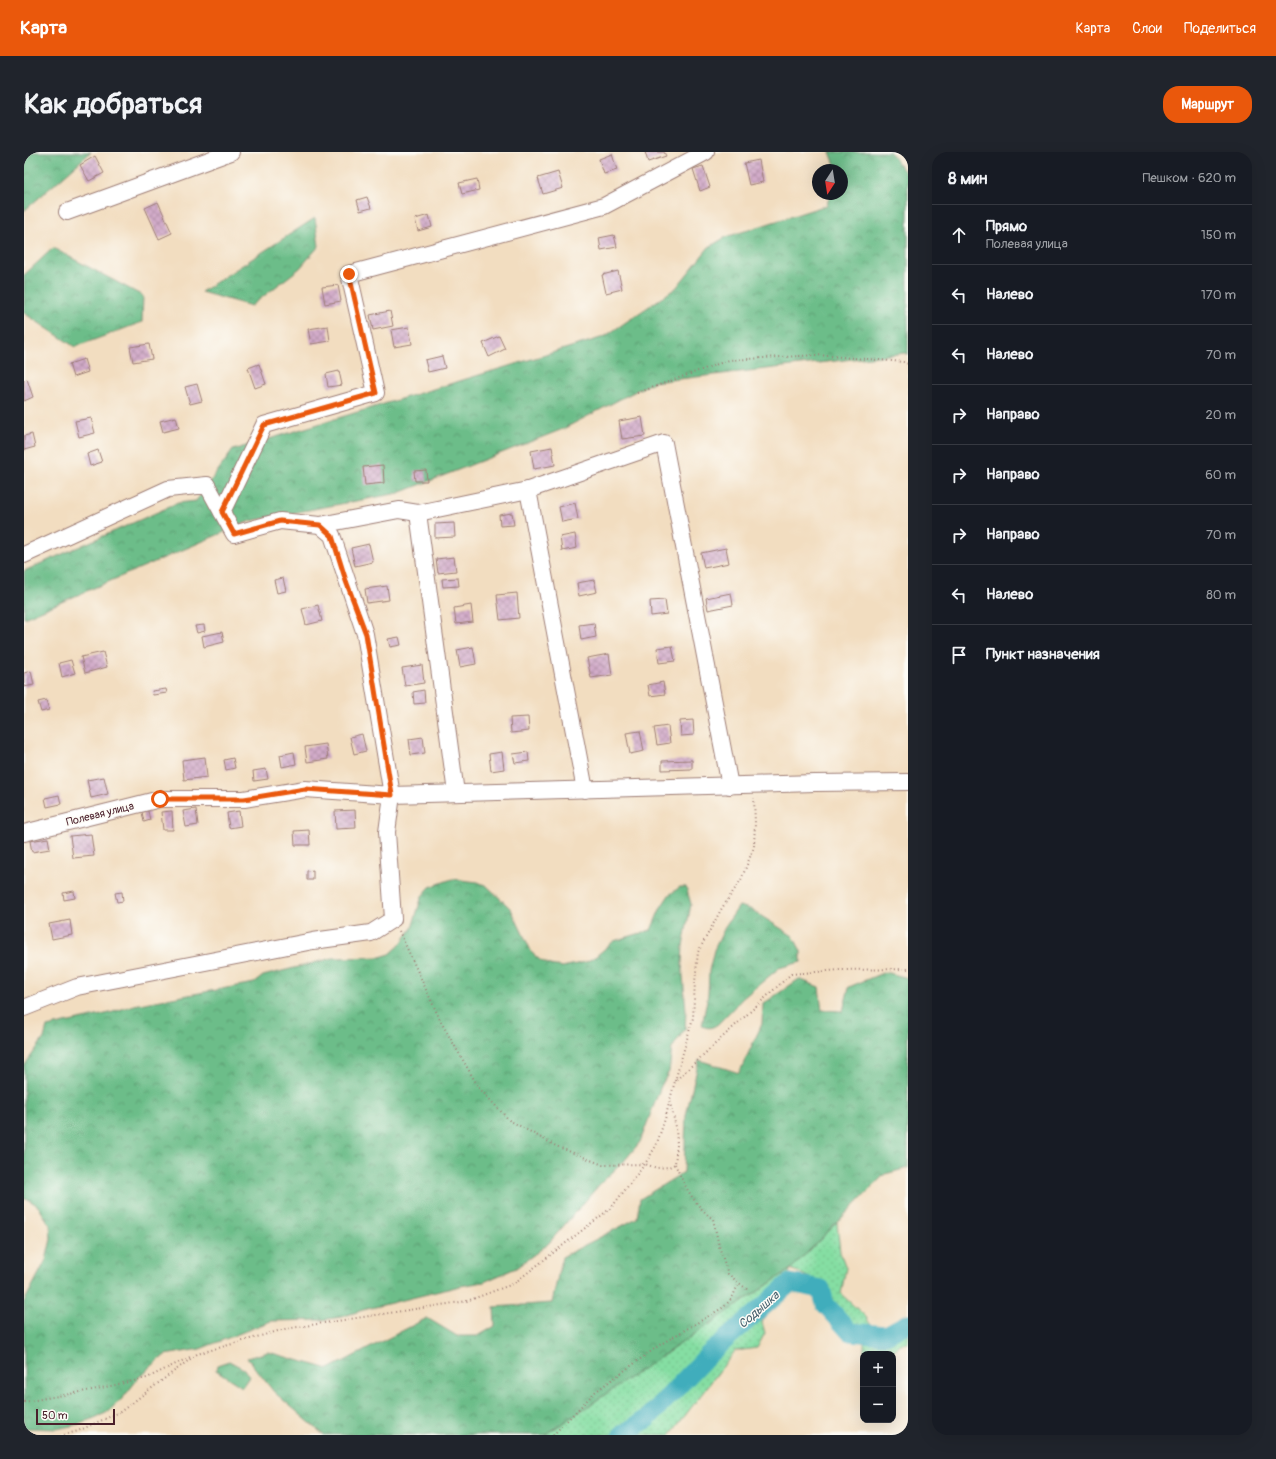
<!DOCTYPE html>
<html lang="ru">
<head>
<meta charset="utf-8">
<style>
  :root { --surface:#171b24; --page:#20242c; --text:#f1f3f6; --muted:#9ea1a6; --line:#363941; --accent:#ea580c }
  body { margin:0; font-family:Pangolin,sans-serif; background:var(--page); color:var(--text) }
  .controls { position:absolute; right:12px; bottom:12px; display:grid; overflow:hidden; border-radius:8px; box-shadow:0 4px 16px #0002 }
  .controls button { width:36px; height:36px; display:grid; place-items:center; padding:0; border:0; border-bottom:1px solid var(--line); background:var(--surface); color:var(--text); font:20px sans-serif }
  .compass { position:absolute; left:788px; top:12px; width:36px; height:36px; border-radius:50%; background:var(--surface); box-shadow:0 4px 16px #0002; rotate:192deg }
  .scale { position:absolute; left:12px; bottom:10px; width:79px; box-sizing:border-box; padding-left:4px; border:2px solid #4a1f2b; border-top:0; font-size:11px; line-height:14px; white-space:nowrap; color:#4a1f2b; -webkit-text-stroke:3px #fdfcf7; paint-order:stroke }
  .stop { position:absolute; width:12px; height:12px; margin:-9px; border:3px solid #ea580c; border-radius:50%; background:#fff }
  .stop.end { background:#ea580c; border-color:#fff; box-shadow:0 1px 4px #0008 }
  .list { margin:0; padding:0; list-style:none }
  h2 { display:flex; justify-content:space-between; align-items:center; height:52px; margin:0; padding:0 16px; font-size:17px }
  h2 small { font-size:13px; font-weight:400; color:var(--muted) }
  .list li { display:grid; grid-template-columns:26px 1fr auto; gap:12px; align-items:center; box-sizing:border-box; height:60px; padding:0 16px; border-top:1px solid var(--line) }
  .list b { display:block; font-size:15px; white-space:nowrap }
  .list p { margin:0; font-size:13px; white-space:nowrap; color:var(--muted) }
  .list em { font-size:13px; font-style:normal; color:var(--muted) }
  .icon { flex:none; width:22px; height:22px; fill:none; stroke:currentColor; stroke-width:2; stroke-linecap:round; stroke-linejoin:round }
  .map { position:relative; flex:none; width:884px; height:1283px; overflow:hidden; border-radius:16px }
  header { display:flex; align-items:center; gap:24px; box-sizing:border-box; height:56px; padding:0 20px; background:var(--accent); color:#fff }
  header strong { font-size:19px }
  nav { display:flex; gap:22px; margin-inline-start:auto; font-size:14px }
  .intro { display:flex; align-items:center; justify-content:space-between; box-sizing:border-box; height:96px; padding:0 24px }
  h1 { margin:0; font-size:28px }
  .button { padding:10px 18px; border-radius:16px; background:var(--accent); color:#fff; font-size:14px; font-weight:700 }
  main { display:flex; gap:24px; padding:0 24px }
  aside { flex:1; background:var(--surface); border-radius:16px; box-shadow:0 4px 16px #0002 }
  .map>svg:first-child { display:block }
  .grass { fill:url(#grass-dots); stroke:#687e67 }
  .forest { fill:url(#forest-crowns); stroke:#5b6e5a }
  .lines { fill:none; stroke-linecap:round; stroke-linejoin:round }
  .river { stroke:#3fadbc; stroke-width:19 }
  .building { fill:url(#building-cross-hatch) }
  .minor-casing { stroke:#9e7e76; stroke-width:18 }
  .path { stroke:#9e7e76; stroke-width:2; stroke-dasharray:1 3; stroke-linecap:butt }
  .minor { stroke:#fff; stroke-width:16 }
  .route { stroke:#ea580c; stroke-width:5 }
  .labels { text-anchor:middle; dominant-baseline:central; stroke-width:3; stroke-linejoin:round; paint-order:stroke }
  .street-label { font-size:11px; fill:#4a1f2b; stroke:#fdfcf7 }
  .water-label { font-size:12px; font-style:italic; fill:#455f6c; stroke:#fdfcf7 }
</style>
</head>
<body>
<header>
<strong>Карта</strong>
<nav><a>Карта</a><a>Слои</a><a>Поделиться</a></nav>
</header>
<div class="intro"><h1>Как добраться</h1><a class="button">Маршрут</a></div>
<main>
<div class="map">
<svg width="884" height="1283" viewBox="0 0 884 1283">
  <defs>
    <pattern id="grass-dots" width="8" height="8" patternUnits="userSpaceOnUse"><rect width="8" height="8" fill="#85dea3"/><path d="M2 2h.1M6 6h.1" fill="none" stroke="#74be8c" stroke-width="1.8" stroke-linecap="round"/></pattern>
    <pattern id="forest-crowns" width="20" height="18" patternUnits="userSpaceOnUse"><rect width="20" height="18" fill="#6cbd89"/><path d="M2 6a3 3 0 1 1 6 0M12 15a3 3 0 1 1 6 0" fill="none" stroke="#5b9970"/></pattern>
    <pattern id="building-cross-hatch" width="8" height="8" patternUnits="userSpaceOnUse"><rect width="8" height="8" fill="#d2abc9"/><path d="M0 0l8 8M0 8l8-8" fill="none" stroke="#ac8ba3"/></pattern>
  </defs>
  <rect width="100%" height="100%" fill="#fdfcf7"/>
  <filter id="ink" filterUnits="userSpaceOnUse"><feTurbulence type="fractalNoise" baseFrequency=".025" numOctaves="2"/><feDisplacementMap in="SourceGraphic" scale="8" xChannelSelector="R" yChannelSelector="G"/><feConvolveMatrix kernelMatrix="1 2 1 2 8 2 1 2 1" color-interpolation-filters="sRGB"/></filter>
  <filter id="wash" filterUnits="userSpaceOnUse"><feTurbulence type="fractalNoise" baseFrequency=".012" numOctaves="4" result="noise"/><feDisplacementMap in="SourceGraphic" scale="16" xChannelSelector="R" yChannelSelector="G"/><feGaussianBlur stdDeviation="0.9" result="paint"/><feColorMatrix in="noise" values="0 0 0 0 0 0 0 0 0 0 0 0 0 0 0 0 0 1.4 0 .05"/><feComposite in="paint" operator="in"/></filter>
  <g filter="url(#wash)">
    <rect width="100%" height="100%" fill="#f2ddc0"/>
    <polygon class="grass" points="813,1071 816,1100 822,1116 817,1142 842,1165 855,1187 884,1182 884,1191 875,1192 867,1202 840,1202 840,1191 829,1174 808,1153 788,1127 767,1117 738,1170 741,1181 733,1196 711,1199 646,1283 521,1283 767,1117"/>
    <g class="forest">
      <polygon points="0,0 67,0 0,59"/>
      <polygon points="806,0 866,0 884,24 884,203 881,201 629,230 539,277 375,341 226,369 0,466 0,419 154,351 172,349 209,298 580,185 652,136 685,95 702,85 803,53 806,42 818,42 818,18 812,18 812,15"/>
      <polygon points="291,66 295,94 276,116 227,154 177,140"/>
      <polygon points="29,96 119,144 118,170 51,195 0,161 0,123"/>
      <polygon points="428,727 454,730 463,734 487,757 508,801 516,808 526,813 538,815 562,810 571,805 590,789 627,778 637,755 645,743 656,735 662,735 667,752 659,794 658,812 662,859 661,877 648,896 645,920 637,934 616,990 601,1008 575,1033 524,1092 492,1116 460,1130 436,1134 339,1158 317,1165 297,1168 247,1169 176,1197 141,1203 116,1224 99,1246 82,1261 56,1272 33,1277 0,1276 0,1150 22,1108 27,1087 26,1073 14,1054 5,1048 0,1047 0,914 20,886 23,875 86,861 110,853 230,831 239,824 309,806 356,805 366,802 375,794 388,776 398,744 406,735"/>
      <path d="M715 754 726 757 769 784 777 799V810L755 816 719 846 694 872C688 876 685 877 678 874L684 842 685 819 690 798 702 773Z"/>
      <polygon points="861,820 884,826 884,1016 861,1022 767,1117 521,1283 300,1283 250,1240 223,1206 244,1200 305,1217 403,1166 433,1184 454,1184 471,1174 470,1155 528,1151 538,1105 613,1066 616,1047 660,1020 662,963 675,908 715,921 738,872 739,852 775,827 795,835 798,858 819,859 825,835"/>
      <polygon points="205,1209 220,1217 225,1225 218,1235 192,1218 193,1213"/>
    </g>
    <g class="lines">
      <polyline class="river" points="598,1283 624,1266 684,1203 766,1131 797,1137 801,1152 826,1180 862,1183 884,1171"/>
    </g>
    <g id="blocks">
      <g class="building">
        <polygon points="621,0 640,0 642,4 624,10"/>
        <polygon points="588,2 593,18 580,22 575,7"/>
        <polygon points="71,4 80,21 65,29 56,13"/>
        <polygon points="735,8 739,30 725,33 720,11"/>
        <polygon points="679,14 686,35 676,39 669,17"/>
        <polygon points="534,20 539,36 519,42 514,26"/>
        <polygon points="453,27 455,38 438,42 435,31"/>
        <polygon points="343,45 347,56 336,59 333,48"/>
        <polygon points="134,50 148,81 135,87 121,56"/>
        <polygon points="405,63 408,75 394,79 391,67"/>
        <polygon points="590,83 593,95 577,98 575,86"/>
        <polygon points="594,119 598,137 582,141 578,123"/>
        <polygon points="314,133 317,149 301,152 298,135"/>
        <polygon points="366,159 369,174 349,178 346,163"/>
        <polygon points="304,174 306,189 287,192 284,177"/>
        <polygon points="385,175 388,192 370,195 367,178"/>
        <polygon points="475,184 481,197 465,205 459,191"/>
        <polygon points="125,192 128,207 109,210 106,195"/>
        <polygon points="418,204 421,216 404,220 401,208"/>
        <polygon points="60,207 64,220 49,225 45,212"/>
        <polygon points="235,212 242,232 231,236 224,216"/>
        <polygon points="315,219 318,233 304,235 302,222"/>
        <polygon points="3,227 9,245 0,249 0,228"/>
        <polygon points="173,232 178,249 166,252 161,235"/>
        <polygon points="152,265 155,276 139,280 136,269"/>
        <polygon points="618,265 621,284 598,287 595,269"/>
        <polygon points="67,266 71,281 55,285 51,269"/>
        <polygon points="8,282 11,295 0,298 0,284"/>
        <polygon points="528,295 531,313 510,317 507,299"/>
        <polygon points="74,298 78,310 66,314 63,302"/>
        <polygon points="359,313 360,331 341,333 339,315"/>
        <polygon points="402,318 403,329 391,329 390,319"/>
        <polygon points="551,351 554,367 538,370 535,355"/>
        <polygon points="488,361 490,373 476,374 475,363"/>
        <polygon points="430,371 431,385 411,386 411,372"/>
        <polygon points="551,382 553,396 538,399 536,385"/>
        <polygon points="345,392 349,410 331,414 327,396"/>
        <polygon points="702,396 705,411 680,416 677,401"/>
        <polygon points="430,405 432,419 414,421 412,407"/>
        <polygon points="259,426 262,439 253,441 250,428"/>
        <polygon points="434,426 435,434 419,435 418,427"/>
        <polygon points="570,428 573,440 555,444 553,431"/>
        <polygon points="363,434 365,448 343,451 341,437"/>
        <polygon points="493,441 495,466 476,468 473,443"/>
        <polygon points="707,441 709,453 684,458 682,446"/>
        <polygon points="641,448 643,462 627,464 626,449"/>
        <polygon points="294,453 298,469 282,473 278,457"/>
        <polygon points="447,453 449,470 432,472 430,456"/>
        <polygon points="570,471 572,485 557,488 555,473"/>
        <polygon points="180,473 181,479 173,481 171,474"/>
        <polygon points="198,480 200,490 180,495 178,484"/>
        <polygon points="375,485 377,493 366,495 364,487"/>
        <polygon points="648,494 651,509 635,511 633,496"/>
        <polygon points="449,495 452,512 436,515 433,498"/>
        <polygon points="79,500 83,515 61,521 57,505"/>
        <polygon points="585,502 588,523 567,526 563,506"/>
        <polygon points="47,508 51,521 38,525 35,511"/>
        <polygon points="398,513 400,531 381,534 378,516"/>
        <polygon points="7,519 10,533 0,535 0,521"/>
        <polygon points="639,530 641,542 626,544 624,533"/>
        <polygon points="142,537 143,541 129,543 128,539"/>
        <polygon points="400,538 401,551 390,552 389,540"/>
        <polygon points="22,548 25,558 17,560 14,550"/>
        <polygon points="504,565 505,579 487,581 486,566"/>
        <polygon points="669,568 670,583 657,584 656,569"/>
        <polygon points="644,574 646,591 633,593 630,576"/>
        <polygon points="616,579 620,599 606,602 602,581"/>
        <polygon points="338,582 342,599 330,602 326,585"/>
        <polygon points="399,585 401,601 387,603 385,587"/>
        <polygon points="302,592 304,607 283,610 281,595"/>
        <polygon points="270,600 272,612 258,615 256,603"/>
        <polygon points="478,600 480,617 467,619 465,602"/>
        <polygon points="504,600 505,609 491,611 489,602"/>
        <polygon points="181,605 183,625 160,628 158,608"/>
        <polygon points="209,606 211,616 202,618 200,608"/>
        <polygon points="668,608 668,617 638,618 638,609"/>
        <polygon points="242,617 244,627 230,629 229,619"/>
        <polygon points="80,625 84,642 67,646 63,628"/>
        <polygon points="35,643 37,652 23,655 21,646"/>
        <polygon points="172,657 174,673 162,675 159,659"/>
        <polygon points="331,658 332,676 312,677 311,659"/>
        <polygon points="124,659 126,668 120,670 118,660"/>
        <polygon points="148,659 149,678 139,678 137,660"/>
        <polygon points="215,659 217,674 205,676 203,661"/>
        <polygon points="285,678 286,693 271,693 270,679"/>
        <polygon points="67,682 70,704 49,706 46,684"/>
        <polygon points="24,686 26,697 8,700 6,689"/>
        <polygon points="289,718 289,728 283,728 283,719"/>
        <polygon points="50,739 51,746 40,748 39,741"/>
        <polygon points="98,740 99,749 93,750 91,741"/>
        <polygon points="46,768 48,783 28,787 25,772"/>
      </g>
    </g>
  </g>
  <g filter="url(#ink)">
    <use href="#blocks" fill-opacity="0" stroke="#9e7e76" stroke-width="1"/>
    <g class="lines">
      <g class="minor-casing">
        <g id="minor">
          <polyline points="43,60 207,0"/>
          <polyline points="198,360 240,273 352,241 325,122 580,54 682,0"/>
          <polyline points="296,373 375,358 394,361"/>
          <polyline points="0,403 144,337 183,333 210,382 256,369 296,373 308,383 341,482 368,643 363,680 369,767 347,781 289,789 53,835 0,856"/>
          <polyline points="561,638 504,338 640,291 706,634"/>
          <polyline points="432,641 394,361 504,338"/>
          <polyline points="0,681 136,647 220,647 281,637 368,643 791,631 884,630"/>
        </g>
      </g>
      <g class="path">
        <polyline points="613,241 705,208 793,203 880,210 884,212"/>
        <polyline points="375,779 417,870 455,936 485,968 532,994 579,1013 621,1012 633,1016 645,1015 651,1012 653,993 652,975 646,951"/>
        <polyline points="651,929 669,866 671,830 674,800 698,756 717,728 730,695 731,671 730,646"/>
        <path d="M651 1012C660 1033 670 1053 689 1067L695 1094 704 1122 725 1139"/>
        <polyline points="0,1250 68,1238 123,1226 168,1204"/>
        <polyline points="40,1283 54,1279 96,1260 173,1202 261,1177 443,1149 489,1132 587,1056 621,1012 632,994 641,967 651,929 767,822 816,818 884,817"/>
        <polyline points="529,1283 571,1240 637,1192 700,1155 708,1146 715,1131"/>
      </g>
      <use href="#minor" class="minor"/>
    </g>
  </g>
  <g class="lines" filter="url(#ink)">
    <polyline class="route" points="136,647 220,647 281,637 368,643 342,482 322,429 308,384 296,373 256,369 210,382 198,360 240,273 352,241 325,122"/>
  </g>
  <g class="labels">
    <g class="street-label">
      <text transform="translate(76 662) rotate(-14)">Полевая улица</text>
    </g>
    <g class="water-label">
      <text transform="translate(735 1158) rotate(-41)">Содышка</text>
    </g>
  </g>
</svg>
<div class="controls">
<button>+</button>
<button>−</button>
</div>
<svg class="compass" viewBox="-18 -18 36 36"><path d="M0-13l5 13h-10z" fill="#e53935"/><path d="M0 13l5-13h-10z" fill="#9ea1a6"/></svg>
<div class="scale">50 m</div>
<div class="stop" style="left:136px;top:647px"></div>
<div class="stop end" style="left:325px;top:122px"></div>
</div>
<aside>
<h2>8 мин<small>Пешком · 620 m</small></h2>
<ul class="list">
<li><svg class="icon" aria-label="ahead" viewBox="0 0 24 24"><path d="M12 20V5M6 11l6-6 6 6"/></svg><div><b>Прямо</b><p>Полевая улица</p></div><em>150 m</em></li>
<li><svg class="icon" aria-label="left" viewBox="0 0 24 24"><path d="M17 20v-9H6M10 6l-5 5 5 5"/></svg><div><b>Налево</b></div><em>170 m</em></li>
<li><svg class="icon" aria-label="left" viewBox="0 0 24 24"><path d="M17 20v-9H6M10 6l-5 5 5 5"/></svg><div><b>Налево</b></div><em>70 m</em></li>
<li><svg class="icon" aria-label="right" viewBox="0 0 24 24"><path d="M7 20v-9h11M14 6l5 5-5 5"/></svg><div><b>Направо</b></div><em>20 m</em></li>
<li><svg class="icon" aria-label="right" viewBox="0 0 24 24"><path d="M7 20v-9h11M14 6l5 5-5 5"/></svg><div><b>Направо</b></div><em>60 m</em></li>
<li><svg class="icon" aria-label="right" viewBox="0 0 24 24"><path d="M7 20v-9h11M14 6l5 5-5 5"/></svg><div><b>Направо</b></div><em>70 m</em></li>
<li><svg class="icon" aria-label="left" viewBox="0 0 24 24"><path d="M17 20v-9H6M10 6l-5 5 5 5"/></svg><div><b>Налево</b></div><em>80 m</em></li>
<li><svg class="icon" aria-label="arrive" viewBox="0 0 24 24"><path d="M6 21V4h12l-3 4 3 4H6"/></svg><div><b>Пункт назначения</b></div></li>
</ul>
</aside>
</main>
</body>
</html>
